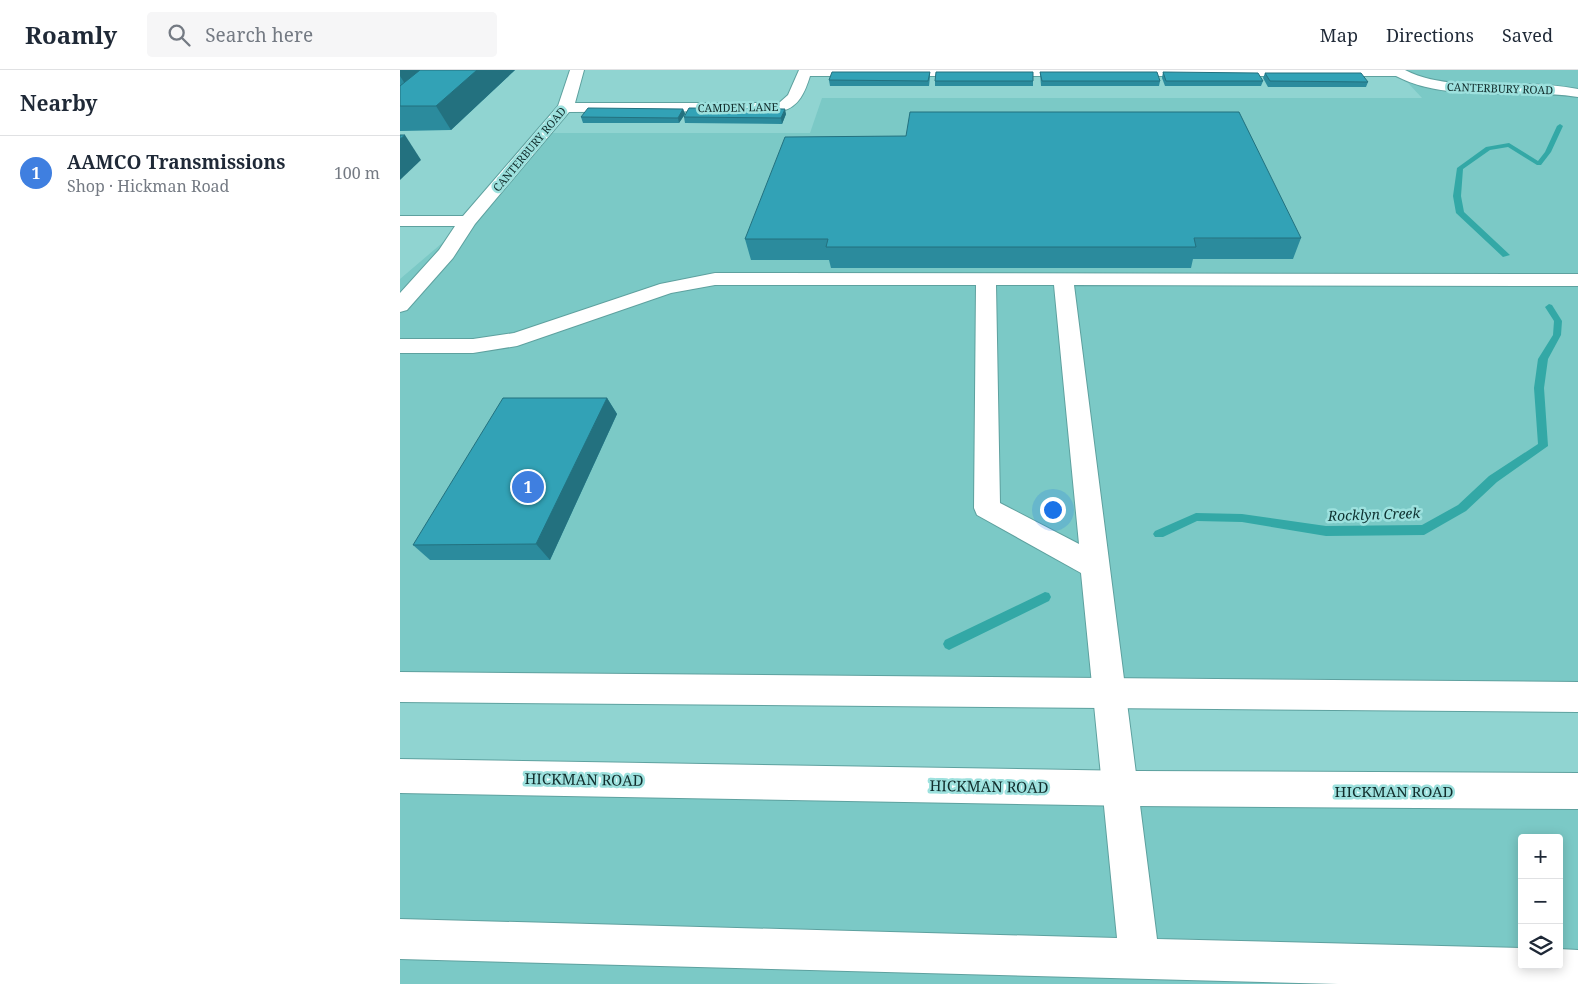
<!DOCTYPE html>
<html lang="en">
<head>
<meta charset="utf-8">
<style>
  :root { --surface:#fff; --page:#f6f6f7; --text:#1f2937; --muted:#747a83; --line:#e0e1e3; --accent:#111827 }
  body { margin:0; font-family:"Noto Serif",serif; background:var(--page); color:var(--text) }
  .controls { position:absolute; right:15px; bottom:15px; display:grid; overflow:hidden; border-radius:5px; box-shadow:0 2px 12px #0003 }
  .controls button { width:45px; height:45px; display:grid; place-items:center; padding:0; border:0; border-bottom:1px solid var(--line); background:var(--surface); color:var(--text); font:25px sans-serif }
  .you { position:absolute; left:652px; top:439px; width:18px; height:18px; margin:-12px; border:4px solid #fff; border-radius:50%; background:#1a73e8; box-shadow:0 0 0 8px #1a73e833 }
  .badge { display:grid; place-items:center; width:32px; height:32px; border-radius:50%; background:var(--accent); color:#fff; font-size:16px; font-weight:700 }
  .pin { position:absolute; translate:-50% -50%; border:2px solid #fff; box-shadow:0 1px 5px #0006 }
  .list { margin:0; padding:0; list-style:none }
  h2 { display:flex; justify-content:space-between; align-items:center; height:65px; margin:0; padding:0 20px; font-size:21px }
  h2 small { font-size:16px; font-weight:400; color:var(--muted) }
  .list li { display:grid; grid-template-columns:32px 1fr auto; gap:15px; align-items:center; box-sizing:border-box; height:75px; padding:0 20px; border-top:1px solid var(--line) }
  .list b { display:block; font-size:19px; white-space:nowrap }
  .list p { margin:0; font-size:16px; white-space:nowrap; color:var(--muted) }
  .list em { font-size:16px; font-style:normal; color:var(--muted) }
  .icon { flex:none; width:28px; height:28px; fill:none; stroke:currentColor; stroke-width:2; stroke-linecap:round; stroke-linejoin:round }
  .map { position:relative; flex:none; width:1178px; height:914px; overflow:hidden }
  header { display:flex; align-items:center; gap:30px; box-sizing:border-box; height:70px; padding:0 25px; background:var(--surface); border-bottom:1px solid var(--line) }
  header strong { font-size:24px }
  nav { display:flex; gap:28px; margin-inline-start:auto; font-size:18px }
  .search { width:350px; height:45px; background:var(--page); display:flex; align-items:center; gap:12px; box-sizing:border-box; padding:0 18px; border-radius:5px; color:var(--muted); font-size:19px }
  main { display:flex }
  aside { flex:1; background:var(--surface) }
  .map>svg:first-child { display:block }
  .built { fill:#7bc9c6; fill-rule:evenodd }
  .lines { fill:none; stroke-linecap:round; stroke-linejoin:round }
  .stream { fill:#33a8a6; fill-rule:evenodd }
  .minor-casing { stroke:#5ea19f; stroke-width:2 }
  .major-casing { stroke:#5ea19f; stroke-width:2 }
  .minor { fill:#fff; fill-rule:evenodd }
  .major { fill:#fff; fill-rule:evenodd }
  .wall { fill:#2b8b9d }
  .shaded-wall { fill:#23717f }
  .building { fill:#32a2b6; stroke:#23717f }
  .labels { text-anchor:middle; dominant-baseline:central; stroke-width:5; stroke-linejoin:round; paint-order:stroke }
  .far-street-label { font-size:11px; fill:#112d2c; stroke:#9de1de }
  .water-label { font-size:14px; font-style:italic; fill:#0d302f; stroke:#9de1de }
  .near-street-label { font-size:15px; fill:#112d2c; stroke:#9de1de }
</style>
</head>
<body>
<header>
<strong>Roamly</strong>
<div class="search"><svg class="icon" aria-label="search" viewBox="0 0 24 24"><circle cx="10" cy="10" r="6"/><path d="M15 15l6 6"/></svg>Search here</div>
<nav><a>Map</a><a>Directions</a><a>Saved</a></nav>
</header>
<main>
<aside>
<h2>Nearby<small></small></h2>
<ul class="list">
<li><span class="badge" style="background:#3f7fe0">1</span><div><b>AAMCO Transmissions</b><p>Shop · Hickman Road</p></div><em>100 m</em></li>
</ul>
</aside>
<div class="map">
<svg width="1178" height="914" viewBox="0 0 1178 914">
  <rect width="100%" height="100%" fill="#90d4d1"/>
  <g class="built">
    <polygon points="996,0 1178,0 1178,627 0,617 0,209 68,151 143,63 410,63 422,28 1022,28"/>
    <path d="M0 706 1178 721V914H0ZM1122 768H1159V895H1122Z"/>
  </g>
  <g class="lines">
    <g class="stream">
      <polygon points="1160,54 1163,56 1151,82 1141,95 1137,95 1108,77 1090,80 1063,99 1061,126 1064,142 1110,185 1103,187 1056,143 1053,126 1057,98 1086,77 1109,73 1138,91 1145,82 1157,56"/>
      <polygon points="1149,234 1152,235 1162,251 1161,265 1148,289 1144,318 1148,376 1097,412 1066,441 1024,465 926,466 842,452 797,451 763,467 755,467 753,464 755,461 796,443 842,444 926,456 1022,455 1058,435 1089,406 1138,374 1134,318 1138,289 1153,265 1154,251 1145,237"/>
      <polygon points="645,522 649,523 651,527 649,531 553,578 549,580 545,578 543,574 545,570"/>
    </g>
    <g class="minor-casing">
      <g id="minor">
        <path d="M170 0H184L175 33H379L388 25 399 0H1005C1038 17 1077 13 1112 14 1134 14 1156 15 1178 19V27C1122 18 1046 33 996 6H410C405 22 399 37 382 41L169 42 75 154 53 188 7 240 0 242V223L39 180 55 156H0V146H63L158 36Z"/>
        <path d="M315 203 1178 204V216L674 215 757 869 1122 878V895H1159V879L1178 880V914H938L0 889V849L717 868 681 503 577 445 574 438 576 215H315L271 223 117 276 73 283H0V269H73L114 263 260 214ZM596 215H654L679 474 600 433Z"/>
      </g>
    </g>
    <g class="major-casing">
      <g id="major">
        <polygon points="0,602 1178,612 1178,642 0,632"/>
        <polygon points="0,689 736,701 1178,703 1178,739 736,736 0,723"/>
      </g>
    </g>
    <use href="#minor" class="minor"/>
    <use href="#major" class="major"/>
  </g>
  <g class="wall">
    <polygon points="0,0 115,0 51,60 0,61"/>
    <polygon points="530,2 530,7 529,16 430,16 429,10"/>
    <polygon points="640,2 760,11 759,16 641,16"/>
    <polygon points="763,2 863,11 861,16 765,16 762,8"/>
    <polygon points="865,3 968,12 966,17 868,17 863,8"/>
    <rect x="535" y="11" width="98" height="5"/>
    <polygon points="283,39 285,44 279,53 183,53 181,47"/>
    <polygon points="386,44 382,54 285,53 284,47"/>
    <polygon points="901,168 893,189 793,189 791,198 431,198 429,190 351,190 345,169"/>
    <polygon points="207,328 217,344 150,490 30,490 13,475"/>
  </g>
  <g class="shaded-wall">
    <polygon points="0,0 28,0 7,17 0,6"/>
    <polygon points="77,0 115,0 51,60 36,36"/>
    <polygon points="283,39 285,44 279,53 278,48"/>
    <polygon points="385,39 386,44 382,54 381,48"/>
    <polygon points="5,65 21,90 0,110 0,69"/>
    <polygon points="207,328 217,344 150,490 136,474"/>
  </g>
  <g class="building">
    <polygon points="20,0 77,0 36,36 0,36 0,16"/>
    <polygon points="432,2 530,2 528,11 429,10"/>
    <polygon points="536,2 633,2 633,11 535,11"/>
    <polygon points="640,2 757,2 760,11 642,11"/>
    <polygon points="763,2 858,3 863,11 766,11"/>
    <polygon points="865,3 961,3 968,12 870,11"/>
    <polygon points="188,38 283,39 278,48 181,47"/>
    <polygon points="289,38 385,39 381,48 284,47"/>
    <polygon points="510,42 839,42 901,168 794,168 796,177 426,177 428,169 345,169 385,67 506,66"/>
    <polygon points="0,65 5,65 0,69"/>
    <polygon points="103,328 207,328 136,474 13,475"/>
  </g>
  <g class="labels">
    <g class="far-street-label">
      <text transform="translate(1100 18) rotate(2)">CANTERBURY ROAD</text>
      <text transform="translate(338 37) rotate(-1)">CAMDEN LANE</text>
      <text transform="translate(129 79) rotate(-50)">CANTERBURY ROAD</text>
    </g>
    <g class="water-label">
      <text transform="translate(974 444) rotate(-2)">Rocklyn Creek</text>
    </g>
    <g class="near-street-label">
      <text transform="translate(184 709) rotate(1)">HICKMAN ROAD</text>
      <text transform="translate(589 716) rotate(1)">HICKMAN ROAD</text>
      <text x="994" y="721">HICKMAN ROAD</text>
    </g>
  </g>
</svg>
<div class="controls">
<button>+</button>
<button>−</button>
<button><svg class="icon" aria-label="layers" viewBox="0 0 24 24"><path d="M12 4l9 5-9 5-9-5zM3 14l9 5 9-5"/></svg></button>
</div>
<div class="you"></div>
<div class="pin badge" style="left:128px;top:417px;background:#3f7fe0">1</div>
</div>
</main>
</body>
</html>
